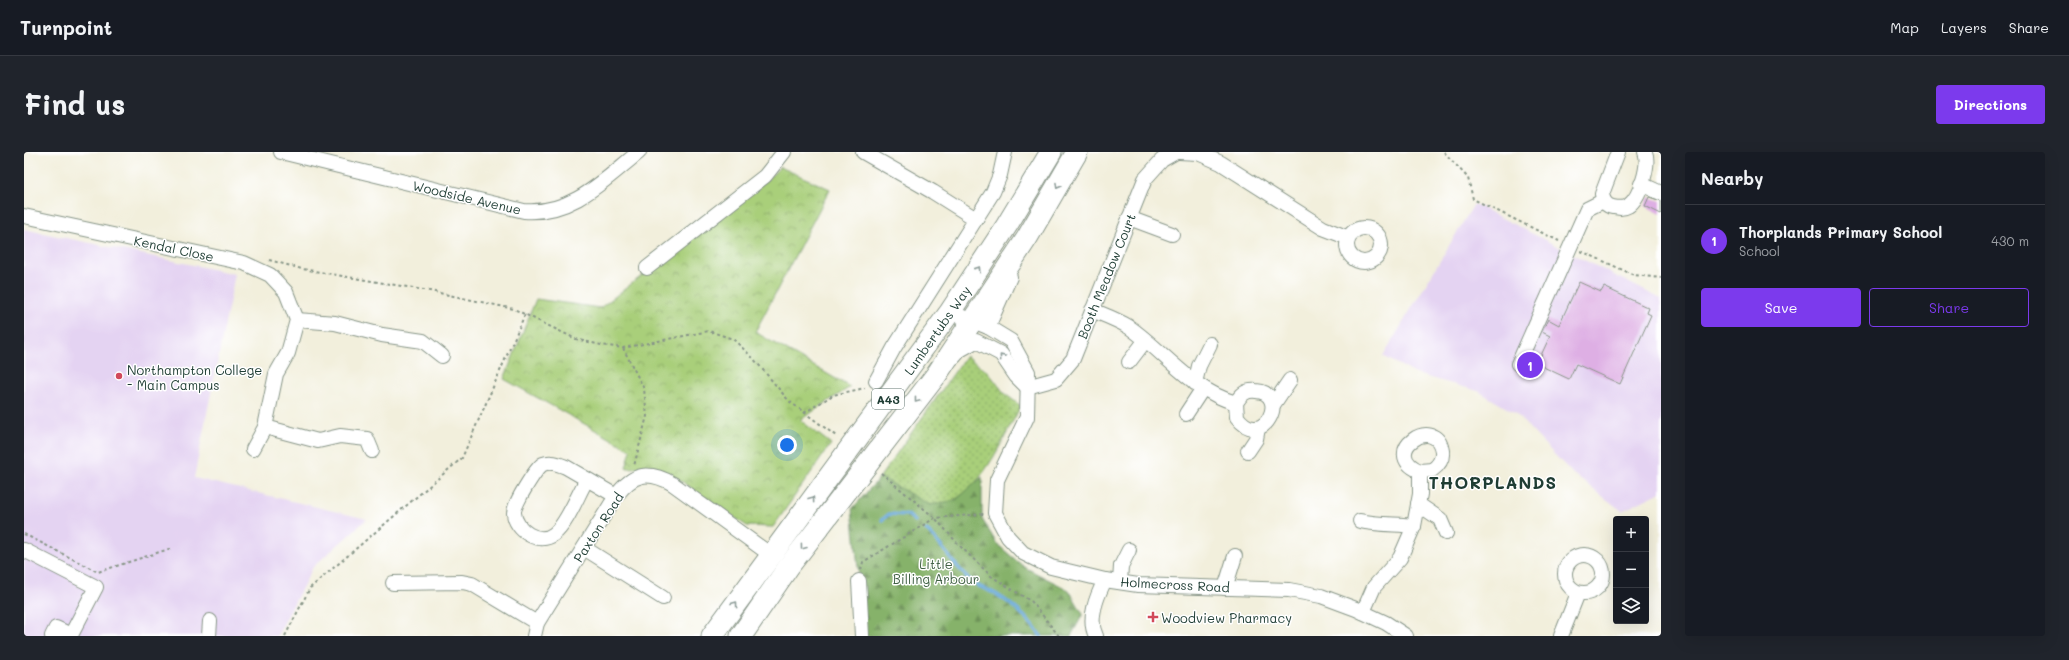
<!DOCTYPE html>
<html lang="en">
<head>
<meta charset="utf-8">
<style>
  :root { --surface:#171b24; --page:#20242c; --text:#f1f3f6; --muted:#9ea1a6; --line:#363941; --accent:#7c3aed }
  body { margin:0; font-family:Mali,sans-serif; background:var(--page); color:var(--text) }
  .controls { position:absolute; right:12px; bottom:12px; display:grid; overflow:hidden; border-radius:4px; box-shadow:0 4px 16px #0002 }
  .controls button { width:36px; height:36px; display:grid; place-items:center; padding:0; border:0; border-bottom:1px solid var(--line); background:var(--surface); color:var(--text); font:20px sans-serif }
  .you { position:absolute; left:763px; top:293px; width:14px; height:14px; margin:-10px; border:3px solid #fff; border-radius:50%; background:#1a73e8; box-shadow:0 0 0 6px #1a73e833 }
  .badge { display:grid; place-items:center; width:26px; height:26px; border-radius:50%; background:var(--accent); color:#fff; font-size:13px; font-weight:700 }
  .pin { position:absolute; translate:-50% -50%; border:2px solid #fff; box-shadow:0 1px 4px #0006 }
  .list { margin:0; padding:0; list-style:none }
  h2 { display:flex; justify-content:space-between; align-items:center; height:52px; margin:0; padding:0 16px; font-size:17px }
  h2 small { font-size:13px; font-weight:400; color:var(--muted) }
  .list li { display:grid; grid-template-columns:26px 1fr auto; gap:12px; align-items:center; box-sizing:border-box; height:72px; padding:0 16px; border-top:1px solid var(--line) }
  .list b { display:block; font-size:15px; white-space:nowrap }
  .list p { margin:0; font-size:13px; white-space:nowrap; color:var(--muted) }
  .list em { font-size:13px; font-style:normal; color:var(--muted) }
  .actions { display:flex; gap:8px; padding:12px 16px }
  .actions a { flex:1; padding:9px 0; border:1px solid var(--accent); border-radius:4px; text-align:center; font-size:14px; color:var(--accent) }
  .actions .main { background:var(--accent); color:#fff }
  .icon { flex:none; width:22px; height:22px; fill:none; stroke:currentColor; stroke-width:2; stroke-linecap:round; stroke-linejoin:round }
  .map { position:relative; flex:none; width:1637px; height:484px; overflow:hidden; border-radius:4px }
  header { display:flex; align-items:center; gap:24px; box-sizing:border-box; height:56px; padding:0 20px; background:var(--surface); border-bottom:1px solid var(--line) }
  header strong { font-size:19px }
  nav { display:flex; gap:22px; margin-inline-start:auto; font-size:14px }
  .intro { display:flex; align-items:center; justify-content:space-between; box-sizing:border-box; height:96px; padding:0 24px }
  h1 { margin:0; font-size:28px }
  .button { padding:10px 18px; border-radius:4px; background:var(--accent); color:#fff; font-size:14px; font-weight:700 }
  main { display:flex; gap:24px; padding:0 24px }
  aside { flex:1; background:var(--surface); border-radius:4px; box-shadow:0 4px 16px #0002 }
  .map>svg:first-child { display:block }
  .built { fill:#e4d3f2 }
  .grass { fill:url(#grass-dots); stroke:#648657 }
  .forest { fill:url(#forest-firs); stroke:#52784f }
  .park { fill:url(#park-crowns); stroke:#648657 }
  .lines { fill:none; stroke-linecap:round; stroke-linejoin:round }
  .stream { stroke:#66a8da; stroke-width:3.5 }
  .building { fill:#deafe4 }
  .minor-casing { stroke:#889688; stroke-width:16 }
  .highway-casing { stroke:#889688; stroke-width:23 }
  .path { stroke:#889688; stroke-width:2; stroke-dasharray:3 3; stroke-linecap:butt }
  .minor { stroke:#fff; stroke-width:14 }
  .highway { stroke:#fff; stroke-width:21 }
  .oneway { stroke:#8f9e9a }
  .poi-dot { fill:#d1495b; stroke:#fff; stroke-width:1.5 }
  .labels { text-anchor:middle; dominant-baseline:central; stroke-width:3; stroke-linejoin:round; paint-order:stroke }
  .shield { fill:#fff; stroke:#627771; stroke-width:1 }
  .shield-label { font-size:12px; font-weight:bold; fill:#1f3d34 }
  .street-label { font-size:13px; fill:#1f3d34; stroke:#fff }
  .poi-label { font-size:13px; fill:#1f3d34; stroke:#fff; text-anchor:start }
  .park-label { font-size:13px; fill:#426246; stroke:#fff }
  .district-label { font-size:17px; font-weight:bold; letter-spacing:1px; fill:#1f3d34; stroke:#fff }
</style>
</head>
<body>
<header>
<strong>Turnpoint</strong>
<nav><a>Map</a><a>Layers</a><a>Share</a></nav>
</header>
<div class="intro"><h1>Find us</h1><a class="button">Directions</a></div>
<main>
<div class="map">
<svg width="1637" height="484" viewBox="0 0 1637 484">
  <defs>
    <pattern id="grass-dots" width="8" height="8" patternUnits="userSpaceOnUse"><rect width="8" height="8" fill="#a9cf7a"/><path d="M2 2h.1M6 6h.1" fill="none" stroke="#89a965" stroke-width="1.8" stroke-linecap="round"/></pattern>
    <pattern id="forest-firs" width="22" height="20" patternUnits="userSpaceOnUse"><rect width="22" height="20" fill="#86b26a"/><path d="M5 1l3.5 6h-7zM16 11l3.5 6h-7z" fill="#6d9258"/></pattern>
    <pattern id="park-crowns" width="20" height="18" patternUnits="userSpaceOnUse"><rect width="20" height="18" fill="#a9cf7a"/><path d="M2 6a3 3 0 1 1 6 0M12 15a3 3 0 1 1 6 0" fill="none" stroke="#89a965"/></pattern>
  </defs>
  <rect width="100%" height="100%" fill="#fff"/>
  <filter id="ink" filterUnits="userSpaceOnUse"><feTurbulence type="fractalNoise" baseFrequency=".025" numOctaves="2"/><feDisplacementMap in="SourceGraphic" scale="8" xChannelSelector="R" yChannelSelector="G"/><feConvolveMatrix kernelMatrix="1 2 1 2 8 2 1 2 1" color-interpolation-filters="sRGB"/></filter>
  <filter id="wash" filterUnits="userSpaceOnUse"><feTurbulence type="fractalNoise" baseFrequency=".012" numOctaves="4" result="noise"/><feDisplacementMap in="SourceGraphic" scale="16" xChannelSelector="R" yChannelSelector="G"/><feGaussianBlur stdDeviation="0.9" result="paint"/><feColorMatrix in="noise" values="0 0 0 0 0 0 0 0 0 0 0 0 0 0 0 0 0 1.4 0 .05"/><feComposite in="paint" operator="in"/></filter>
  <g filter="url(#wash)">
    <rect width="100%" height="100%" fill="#f2efdc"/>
    <g class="built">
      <polygon points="1450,52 1637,147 1637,340 1598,359 1549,322 1491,261 1454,239 1392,222 1359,204"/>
      <polygon points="0,77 211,122 170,326 343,367 289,415 253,484 0,484"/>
    </g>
    <path class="grass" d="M942 204 964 220 981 242 997 254C978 287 953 355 907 353 900 352 865 330 856 325Z"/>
    <polygon class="forest" points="856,325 906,353 932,348 958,325 958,367 973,392 1000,415 1045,438 1059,462 1047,484 838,484 839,465 828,357"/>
    <polygon class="park" points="756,15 806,37 731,180 826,235 776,268 807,292 749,375 723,374 656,328 632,315 602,316 607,298 480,227 512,147 576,156 744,27"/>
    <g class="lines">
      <g class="stream">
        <polyline points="858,368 865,362 884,363 892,370"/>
        <path d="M902 378C919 393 930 414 947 429 955 436 966 438 975 444 991 454 1006 469 1017 484"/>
      </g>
    </g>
    <g id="blocks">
      <g class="building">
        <polygon points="1625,45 1637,49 1637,62 1621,54"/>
        <polygon points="1555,130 1577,140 1580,135 1625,156 1623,161 1627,163 1596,232 1552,212 1545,227 1513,212 1526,184 1518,180 1524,167 1535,173"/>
      </g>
    </g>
  </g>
  <g filter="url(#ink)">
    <use href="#blocks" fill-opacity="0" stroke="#889688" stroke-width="1"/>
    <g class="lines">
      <g class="minor-casing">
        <g id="minor">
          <path d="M257 0 500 59C548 63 580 28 615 0"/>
          <polyline points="839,0 909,40 952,67"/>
          <polyline points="1155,0 1174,1 1197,11 1299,76 1325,86"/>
          <path d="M1594 0 1578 42C1579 49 1582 54 1589 55 1594 56 1599 57 1604 54 1616 46 1626 13 1621 0"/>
          <polyline points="1617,32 1637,41"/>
          <polyline points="0,64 220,111 246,123 262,140 273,168 264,201 252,222 241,275 229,297"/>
          <polyline points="1105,66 1148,82"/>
          <circle cx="1340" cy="93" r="17"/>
          <polyline points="623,116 741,24 760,0"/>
          <path d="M1068 158C1080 163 1094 168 1105 175 1141 200 1168 239 1212 251 1217 242 1222 238 1232 239 1267 241 1239 300 1213 265L1212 251"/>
          <polyline points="926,160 964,175 987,189 1004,220 1003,265 973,328 971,361 984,385 999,401 1027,415 1081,428 1114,433 1265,438 1297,444 1332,457 1362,471 1382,484"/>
          <polyline points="273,168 311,171 358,183 399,189 418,204"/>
          <polyline points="964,175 986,125"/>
          <polyline points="930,205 936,198 952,189 977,202 992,224 1003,235"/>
          <polyline points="1105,210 1121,189"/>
          <polyline points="1494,212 1563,57 1579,49"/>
          <polyline points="852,229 870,196 969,40 976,23 981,0"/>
          <polyline points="1171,231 1175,214 1186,192"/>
          <polyline points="1003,235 1032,227 1049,207 1121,27 1138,8 1152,0"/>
          <polyline points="1249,253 1266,228"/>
          <polyline points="1162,262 1179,236"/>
          <polyline points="241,275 294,289 316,284 343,287 348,299"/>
          <polyline points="1224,299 1232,287 1234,276"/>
          <path d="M563 327C554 342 543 372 530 382 515 394 491 378 490 361 489 353 512 316 519 312 527 309 534 312 542 315L592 344"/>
          <polyline points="1394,352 1416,367 1422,381"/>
          <path d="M1336 369C1353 373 1372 372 1390 374"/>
          <polyline points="560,396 639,446"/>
          <polyline points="0,398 72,435 47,483 32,476 28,484"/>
          <circle cx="1560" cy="422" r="19"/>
          <polyline points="835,429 838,484"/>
          <polyline points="1096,430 1097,414 1105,398"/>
          <polyline points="369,431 438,430 448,432 513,471"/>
          <polyline points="1201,436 1211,404"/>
          <path d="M1339 460 1350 435 1376 406 1390 374 1396 342V319C1354 301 1412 261 1418 299 1419 307 1415 313 1408 318L1396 319"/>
          <polyline points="185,484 186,469"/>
          <path d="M510 484 513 471 521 458 592 344C609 321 624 318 649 332L747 403"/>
          <path d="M1072 484C1063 467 1073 444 1081 428"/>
          <polyline points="1537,484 1554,441"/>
        </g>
      </g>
      <g class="highway-casing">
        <g id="highway">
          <polyline points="688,484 926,160 983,73 1027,0"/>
          <polyline points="717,484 765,414 913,222 1003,86 1053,0"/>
        </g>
      </g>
      <g class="path">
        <polyline points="1420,0 1444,26 1449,47 1535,89"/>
        <polyline points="1557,99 1610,123 1637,126"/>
        <polyline points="245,108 278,117 406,139 490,157 552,187 577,193 599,196 685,179 709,187 729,206 765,249 812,284"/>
        <polyline points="599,196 620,237 623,264 610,314"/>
        <polyline points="780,261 809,243 841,236"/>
        <polyline points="857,321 911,366 935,393 967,424 1008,450 1035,484"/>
        <polyline points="0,382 74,420 148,396"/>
        <polyline points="837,418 839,410 911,366 960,362"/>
        <polyline points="261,484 286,436 438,306 501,162"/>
      </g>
      <use href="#minor" class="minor"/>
      <use href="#highway" class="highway"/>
    </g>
    <defs><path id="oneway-chevron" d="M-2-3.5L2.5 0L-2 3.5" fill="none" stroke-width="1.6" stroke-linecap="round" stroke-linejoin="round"/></defs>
    <g class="oneway">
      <use href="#oneway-chevron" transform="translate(1034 34) rotate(120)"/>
      <use href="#oneway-chevron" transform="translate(954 117) rotate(-57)"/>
      <use href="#oneway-chevron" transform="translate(978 205) rotate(-131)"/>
      <use href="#oneway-chevron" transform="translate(893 248) rotate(128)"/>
      <use href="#oneway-chevron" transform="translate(788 347) rotate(-54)"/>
      <use href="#oneway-chevron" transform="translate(779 395) rotate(127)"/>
      <use href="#oneway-chevron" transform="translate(711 452) rotate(-54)"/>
    </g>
  </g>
  <g class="poi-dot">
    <circle cx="95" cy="224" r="4"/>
    <path d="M1127 459h4v4h4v4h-4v4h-4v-4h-4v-4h4z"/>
  </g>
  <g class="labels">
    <rect class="shield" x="848" y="237" width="32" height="20" rx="3"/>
    <g class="shield-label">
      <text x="864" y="247">A43</text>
    </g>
    <g class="street-label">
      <text transform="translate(443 45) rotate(13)">Woodside Avenue</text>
      <text transform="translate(150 96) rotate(12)">Kendal Close</text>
      <text transform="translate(1082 124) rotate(-68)">Booth Meadow Court</text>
      <text transform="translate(913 178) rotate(-55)">Lumbertubs Way</text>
      <text transform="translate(574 375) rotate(-57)">Paxton Road</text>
      <text transform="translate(1151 432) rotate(3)">Holmecross Road</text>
    </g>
    <g class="poi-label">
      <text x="103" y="217">Northampton College<tspan x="103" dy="15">- Main Campus</tspan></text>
      <text x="1137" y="465">Woodview Pharmacy</text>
    </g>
    <g class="park-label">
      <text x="912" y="411">Little<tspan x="912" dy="15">Billing Arbour</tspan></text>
    </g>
    <g class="district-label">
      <text x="1469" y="330">THORPLANDS</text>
    </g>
  </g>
</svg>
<div class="controls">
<button>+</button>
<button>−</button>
<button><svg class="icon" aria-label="layers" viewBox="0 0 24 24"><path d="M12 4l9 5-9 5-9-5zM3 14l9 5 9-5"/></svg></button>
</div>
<div class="you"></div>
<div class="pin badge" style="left:1506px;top:213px">1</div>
</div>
<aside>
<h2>Nearby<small></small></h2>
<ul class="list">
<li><span class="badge">1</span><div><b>Thorplands Primary School</b><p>School</p></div><em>430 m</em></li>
</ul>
<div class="actions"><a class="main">Save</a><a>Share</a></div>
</aside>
</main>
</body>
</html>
